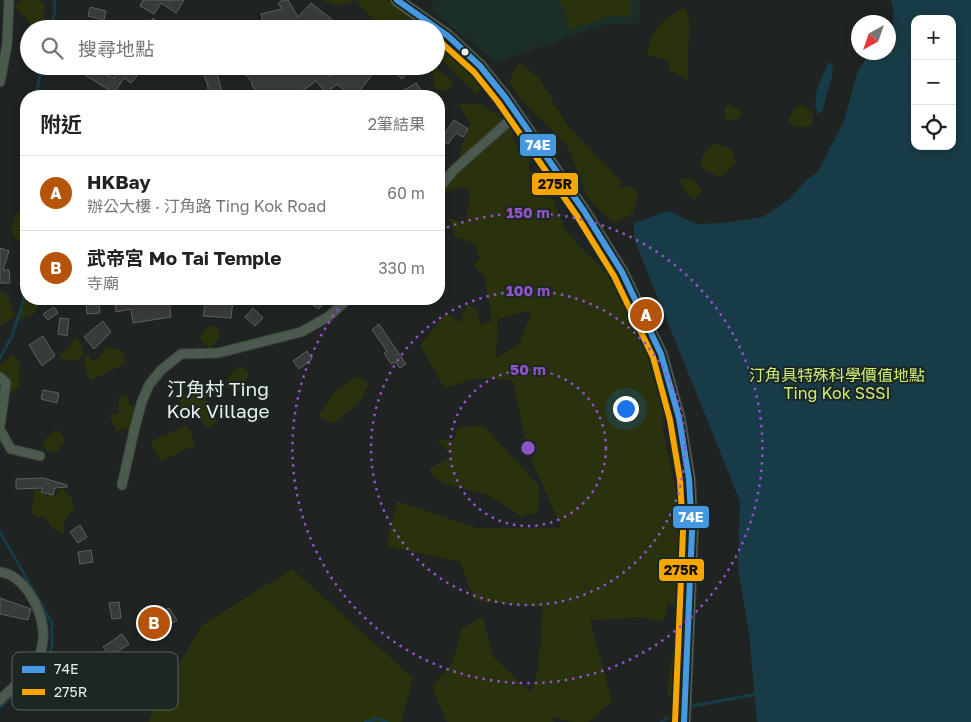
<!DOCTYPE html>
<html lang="zh-TW">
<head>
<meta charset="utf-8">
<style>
  :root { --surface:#fff; --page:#f6f6f6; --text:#222; --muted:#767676; --line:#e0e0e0; --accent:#b45309 }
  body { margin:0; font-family:"Golos Text","Noto Sans TC",sans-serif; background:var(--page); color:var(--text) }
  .controls { position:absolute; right:15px; top:15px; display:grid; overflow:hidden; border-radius:10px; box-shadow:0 2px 8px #0003 }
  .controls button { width:45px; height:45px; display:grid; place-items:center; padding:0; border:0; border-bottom:1px solid var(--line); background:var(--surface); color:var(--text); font:25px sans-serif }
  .compass { position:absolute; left:851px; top:15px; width:45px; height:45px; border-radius:50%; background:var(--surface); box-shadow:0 2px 8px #0003; rotate:220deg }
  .you { position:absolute; left:625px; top:408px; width:18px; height:18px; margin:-12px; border:4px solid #fff; border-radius:50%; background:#1a73e8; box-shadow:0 0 0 8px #1a73e833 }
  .badge { display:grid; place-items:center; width:32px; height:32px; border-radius:50%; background:var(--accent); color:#fff; font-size:16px; font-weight:700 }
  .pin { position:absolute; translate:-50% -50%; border:2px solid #fff; box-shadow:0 1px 5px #0006 }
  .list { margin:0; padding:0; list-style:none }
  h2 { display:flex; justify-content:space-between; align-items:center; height:65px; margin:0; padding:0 20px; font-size:21px }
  h2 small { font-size:16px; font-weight:400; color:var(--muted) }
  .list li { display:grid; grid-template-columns:32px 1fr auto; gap:15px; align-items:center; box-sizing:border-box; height:75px; padding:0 20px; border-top:1px solid var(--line) }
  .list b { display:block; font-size:19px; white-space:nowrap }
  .list p { margin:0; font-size:16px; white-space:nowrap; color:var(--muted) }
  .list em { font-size:16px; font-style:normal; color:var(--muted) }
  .icon { flex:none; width:28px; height:28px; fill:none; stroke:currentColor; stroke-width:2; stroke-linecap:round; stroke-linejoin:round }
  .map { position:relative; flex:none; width:971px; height:722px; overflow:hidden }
  .search { position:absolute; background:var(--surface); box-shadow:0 2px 8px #0003; left:20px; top:20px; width:425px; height:55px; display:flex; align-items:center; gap:12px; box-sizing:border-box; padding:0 18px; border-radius:28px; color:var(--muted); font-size:19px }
  .panel { position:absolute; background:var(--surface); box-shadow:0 2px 8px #0003; left:20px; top:90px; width:425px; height:215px; border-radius:20px }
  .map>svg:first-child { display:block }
  .built { fill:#1c2e28 }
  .green { fill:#29320c; fill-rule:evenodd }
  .water { fill:#183c47; fill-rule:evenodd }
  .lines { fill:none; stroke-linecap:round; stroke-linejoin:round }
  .stream { stroke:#183c47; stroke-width:3 }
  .building { fill:#373b3a; stroke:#5c6160 }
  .street-casing { stroke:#3c403e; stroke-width:11 }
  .secondary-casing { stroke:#3c403e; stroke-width:14 }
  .street { stroke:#4c5a4e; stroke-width:9 }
  .secondary { stroke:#556657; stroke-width:12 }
  .bus-1-casing { stroke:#1c2723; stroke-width:10 }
  .bus-2-casing { stroke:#1c2723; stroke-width:10 }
  .bus-1 { stroke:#4699e1; stroke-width:6 }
  .bus-2 { stroke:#f7a600; stroke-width:6 }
  .ring { fill:none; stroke:#9153c8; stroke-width:2.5; stroke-dasharray:2.5 5 }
  .bus-dot { fill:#e8f0ed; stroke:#1c2723; stroke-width:2 }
  .labels { text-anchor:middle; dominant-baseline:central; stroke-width:4; stroke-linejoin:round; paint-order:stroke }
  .park-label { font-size:16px; fill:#ceee75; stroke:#1c2723 }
  .quarter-label { font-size:19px; fill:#e8f0ed; stroke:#1c2723 }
  .key { fill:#1c2723; stroke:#596360; stroke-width:1 }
  .key-label { font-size:14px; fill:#e8f0ed }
  .centre { fill:#9153c8; stroke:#1c2723; stroke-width:2.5 }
  .ring-label { font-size:15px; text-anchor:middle; font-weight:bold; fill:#9153c8; stroke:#1c2723; stroke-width:4; stroke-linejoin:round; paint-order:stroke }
  .line-badge { stroke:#1c2723; stroke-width:2 }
  .badge-label { font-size:14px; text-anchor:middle; font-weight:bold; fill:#fff }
  .pale-badge-label { font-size:14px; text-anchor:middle; font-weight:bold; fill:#111 }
</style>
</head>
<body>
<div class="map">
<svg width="971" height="722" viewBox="0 0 971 722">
  <rect width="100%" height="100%" fill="#1f2422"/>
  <polygon class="built" points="435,0 641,0 639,24 607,24 496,62 430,9"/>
  <g class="green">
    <polygon points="22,0 38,0 45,5 42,29 29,29 30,23 15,5"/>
    <path d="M322 0H387L414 16 428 29H384L370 17 355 0C345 6 333 7 322 0Z"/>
    <polygon points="558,0 630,0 630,15 607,17 569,30 564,7"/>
    <path d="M685 7 689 19 688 81 669 70 668 60 647 55C652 26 661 22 685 7Z"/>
    <polygon points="436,36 482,76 478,96 436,54"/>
    <polygon points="519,62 539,78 567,125 621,181 620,187 631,187 639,193 633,214 613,223 587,197 568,147 518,96 509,82"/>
    <polygon points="432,66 434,66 453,82 448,91 435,89"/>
    <path d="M459 104H481L513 126V140L529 159V172L547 169 540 192 553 200 565 229 579 246 607 273 663 381V432L677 496 678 559H686L685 572 678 575 686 578 684 592 677 598 685 603 683 610 668 602 664 622 643 617 590 620 612 701 588 722H573L551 717 553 722H447L432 687 452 664 462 628 482 617 494 658 530 692 538 671 543 607 475 601 460 562 386 546 397 501 476 528H562L528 453 513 380 477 378 444 388 420 345 446 313 460 323 467 304 477 309 480 325 492 321 485 278 474 266 480 258 474 243 455 237 448 218 466 223 470 192 462 186 439 196V182L458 159 470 123ZM532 311 519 344 496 358 498 319 518 313Z"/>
    <polygon points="728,104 742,111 740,118 727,121 724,110"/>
    <path d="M803 105 813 113 811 126C802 128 793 129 788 119L795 108Z"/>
    <polygon points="714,143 731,149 736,163 720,177 701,168 702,157"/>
    <path d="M680 179H693L702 191 695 200C685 195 683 189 680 179Z"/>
    <path d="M17 213 26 217V222L22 229 26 238 18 241C8 231 12 225 17 213Z"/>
    <polygon points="26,287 26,299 42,299 34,314 18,320"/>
    <polygon points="0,291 7,295 15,316 0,325"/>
    <polygon points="207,326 219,328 219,338 211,348 202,342 200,337"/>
    <path d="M75 336 80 342 84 353 77 361 61 359 60 353C69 351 72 345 75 336Z"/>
    <polygon points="106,346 122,351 126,363 91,380 86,373 84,363 88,354 92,362 100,358"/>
    <polygon points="12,355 20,363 19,387 10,393 0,386 0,366"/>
    <polygon points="240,365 249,373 241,393 234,389 225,387 231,374"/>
    <polygon points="356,376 369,384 358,404 333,424 318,416 333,394"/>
    <path d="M195 382 207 394 205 400 209 402 214 412 212 413 218 420 209 429C199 418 193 410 177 410L178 405 186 392H190L189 384Z"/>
    <polygon points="127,394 130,405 136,407 132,431 121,428 116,432 114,423 109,416 111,414 118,414 119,396"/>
    <polygon points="187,425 196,445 160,461 151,441"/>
    <path d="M483 425 539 486 538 512 521 517C509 508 495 497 481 493 462 486 439 489 429 469L452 456 437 440H454L458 428Z"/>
    <polygon points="54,431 60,431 65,441 57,452 46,451 42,442"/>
    <path d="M35 487 47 496 50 493 55 496 62 488C75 500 79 507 64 521V534L52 528 44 516 38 518 32 512Z"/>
    <polygon points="292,569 413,678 401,722 148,722 155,705 202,625"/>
    <polygon points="674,641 683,647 680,666 681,691 676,698 668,695 669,676"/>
  </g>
  <g class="water">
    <path d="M891 0H971V722H757L749 632 738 568 740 501 634 239V223L668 211 696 224 723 223 763 217 788 200 809 178 817 173 844 121 858 70 871 53 888 52 889 28 893 25 894 10ZM915 19H952V146H915Z"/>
    <path d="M829 62 833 65 832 76 822 111 818 115C811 95 821 80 829 62Z"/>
  </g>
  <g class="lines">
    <g class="stream">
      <polyline points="51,29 55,10 54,0"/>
      <polyline points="36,96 42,66"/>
      <polyline points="0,358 12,336 23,302 26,281"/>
      <polyline points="0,532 52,623 52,647 44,663 0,708"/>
      <polyline points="692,706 758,694"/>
      <polyline points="365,722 378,719 387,722"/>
      <polyline points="661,722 667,718"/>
    </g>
  </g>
  <g class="building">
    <polygon points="143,0 184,0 176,13 161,3 154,14 140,6"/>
    <polygon points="283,0 288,0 298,17 311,3 344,29 290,29 285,21 264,26 261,14 282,9 278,3"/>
    <polygon points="90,7 106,11 104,20 88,16"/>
    <polygon points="153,18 166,29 144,29"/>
    <polygon points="86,66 91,66 113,78 123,66 132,66 130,70 137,76 131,83 124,78 114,93 82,73"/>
    <polygon points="201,66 215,66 223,96 208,96 208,86"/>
    <polygon points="238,66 260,66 266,73 274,68 276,71 282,66 319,66 330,77 339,67 342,70 345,66 365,66 373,74 361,89 363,91 358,96 351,96 337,84 326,93 316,81 295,96 260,96 251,84 253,83"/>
    <polygon points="385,66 403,66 409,70 402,79"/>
    <polygon points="416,83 425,96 394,96"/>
    <polygon points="454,120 468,129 463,137 456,133 448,144 439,138 439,128 445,133"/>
    <polygon points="0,248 9,251 3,270 9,270 10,283 0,283"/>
    <polygon points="114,299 169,299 171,317 133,323 131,309 116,312"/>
    <polygon points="206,299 233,299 231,318 203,316"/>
    <polygon points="303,299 325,299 319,309"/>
    <polygon points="99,302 100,313 87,314 86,303"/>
    <polygon points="54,307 58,313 48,320 43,314"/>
    <polygon points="253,308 263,318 255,326 245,317"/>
    <polygon points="60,318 69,319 67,336 58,334"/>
    <polygon points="103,321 111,332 94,349 84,337"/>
    <polygon points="379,324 406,364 400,368 395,362 391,364 384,353 387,351 372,330"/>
    <polygon points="43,336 55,356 42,366 29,345"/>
    <polygon points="307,351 312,359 299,369 293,361"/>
    <polygon points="43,390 59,393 57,403 41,399"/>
    <polygon points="43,478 67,485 67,487 55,488 53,495 41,492 43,488 16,489 16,479"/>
    <polygon points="80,525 87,537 78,543 70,532"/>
    <polygon points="91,550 93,562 80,564 78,552"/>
    <polygon points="0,598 31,609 28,620 0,614"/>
    <polygon points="119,602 121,618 112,619 109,603"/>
    <polygon points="169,608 177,620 168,626 160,614"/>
    <polygon points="122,634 129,644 110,657 103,647"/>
  </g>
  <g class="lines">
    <g class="street-casing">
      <g id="street">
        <polyline points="0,82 7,45 9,0"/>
        <polyline points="439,188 454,170 517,114"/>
        <polyline points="0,377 6,383 0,425"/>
        <polyline points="0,430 11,449 40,456"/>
        <polyline points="122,485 134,431 142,401 149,385 161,370 181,354 218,353 301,332 328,317 348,299"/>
        <path d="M0 572C24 575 41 608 43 630 44 641 42 651 37 660 32 671 10 690 0 700"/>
      </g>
    </g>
    <g class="secondary-casing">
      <polyline id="secondary" points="397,0 448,36 480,66 505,97 584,211 622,272 661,354 679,418 689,479 692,531 684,722"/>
    </g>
    <use href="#street" class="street"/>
    <use href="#secondary" class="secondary"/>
    <g class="bus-1-casing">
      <polyline id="bus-1" points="397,0 448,36 480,66 505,97 584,211 622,272 661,354 679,418 689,479 692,531 684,722"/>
    </g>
    <g class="bus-2-casing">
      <polyline id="bus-2" points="436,38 474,72 498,102 577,216 614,276 653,357 670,420 680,480 683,531 675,722"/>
    </g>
    <use href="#bus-1" class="bus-1"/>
    <use href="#bus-2" class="bus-2"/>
  </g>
  <g class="ring">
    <circle cx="528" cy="448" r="78"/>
    <circle cx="528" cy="448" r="157"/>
    <path d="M440 230A235 235 0 1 1 345 300"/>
  </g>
  <circle class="bus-dot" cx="465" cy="52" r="4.5"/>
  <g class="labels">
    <g class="park-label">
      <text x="837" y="375">汀角具特殊科學價值地點<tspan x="837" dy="18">Ting Kok SSSI</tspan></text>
    </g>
    <g class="quarter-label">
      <text x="218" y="388">汀角村 Ting<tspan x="218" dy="22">Kok Village</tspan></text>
    </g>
  </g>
  <rect x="12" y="652" width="166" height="58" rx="8" class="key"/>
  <rect x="22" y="666" width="23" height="7" fill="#4699e1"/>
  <rect x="22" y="689" width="23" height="6" fill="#f7a600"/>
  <g class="key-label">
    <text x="54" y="674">74E</text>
    <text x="54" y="697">275R</text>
  </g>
  <circle cx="528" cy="448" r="8" class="centre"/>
  <g class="ring-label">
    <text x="528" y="218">150 m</text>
    <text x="528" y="296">100 m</text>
    <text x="528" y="375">50 m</text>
  </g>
  <g class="line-badge">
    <rect x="519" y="133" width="38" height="24" rx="5" fill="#4699e1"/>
    <rect x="531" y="172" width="48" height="24" rx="5" fill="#f7a600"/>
    <rect x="672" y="505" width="38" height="24" rx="5" fill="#4699e1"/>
    <rect x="658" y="558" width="47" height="24" rx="5" fill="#f7a600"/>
  </g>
  <g class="badge-label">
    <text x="538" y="150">74E</text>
    <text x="691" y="522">74E</text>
  </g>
  <g class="pale-badge-label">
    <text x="555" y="189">275R</text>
    <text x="681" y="575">275R</text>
  </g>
</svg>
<div class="controls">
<button>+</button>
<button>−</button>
<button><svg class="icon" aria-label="locate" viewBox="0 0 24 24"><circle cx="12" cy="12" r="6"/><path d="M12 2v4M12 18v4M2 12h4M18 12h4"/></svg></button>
</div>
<svg class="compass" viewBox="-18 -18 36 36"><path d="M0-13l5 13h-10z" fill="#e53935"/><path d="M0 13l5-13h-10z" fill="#767676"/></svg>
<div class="you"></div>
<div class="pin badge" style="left:646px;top:315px">A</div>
<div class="pin badge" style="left:154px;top:623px">B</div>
<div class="search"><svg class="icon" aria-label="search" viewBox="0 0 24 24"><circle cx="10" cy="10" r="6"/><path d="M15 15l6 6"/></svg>搜尋地點</div>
<section class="panel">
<h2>附近<small>2筆結果</small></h2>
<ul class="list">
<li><span class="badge">A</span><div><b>HKBay</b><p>辦公大樓 · 汀角路 Ting Kok Road</p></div><em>60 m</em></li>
<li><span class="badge">B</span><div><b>武帝宮 Mo Tai Temple</b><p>寺廟</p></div><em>330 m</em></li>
</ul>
</section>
</div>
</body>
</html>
